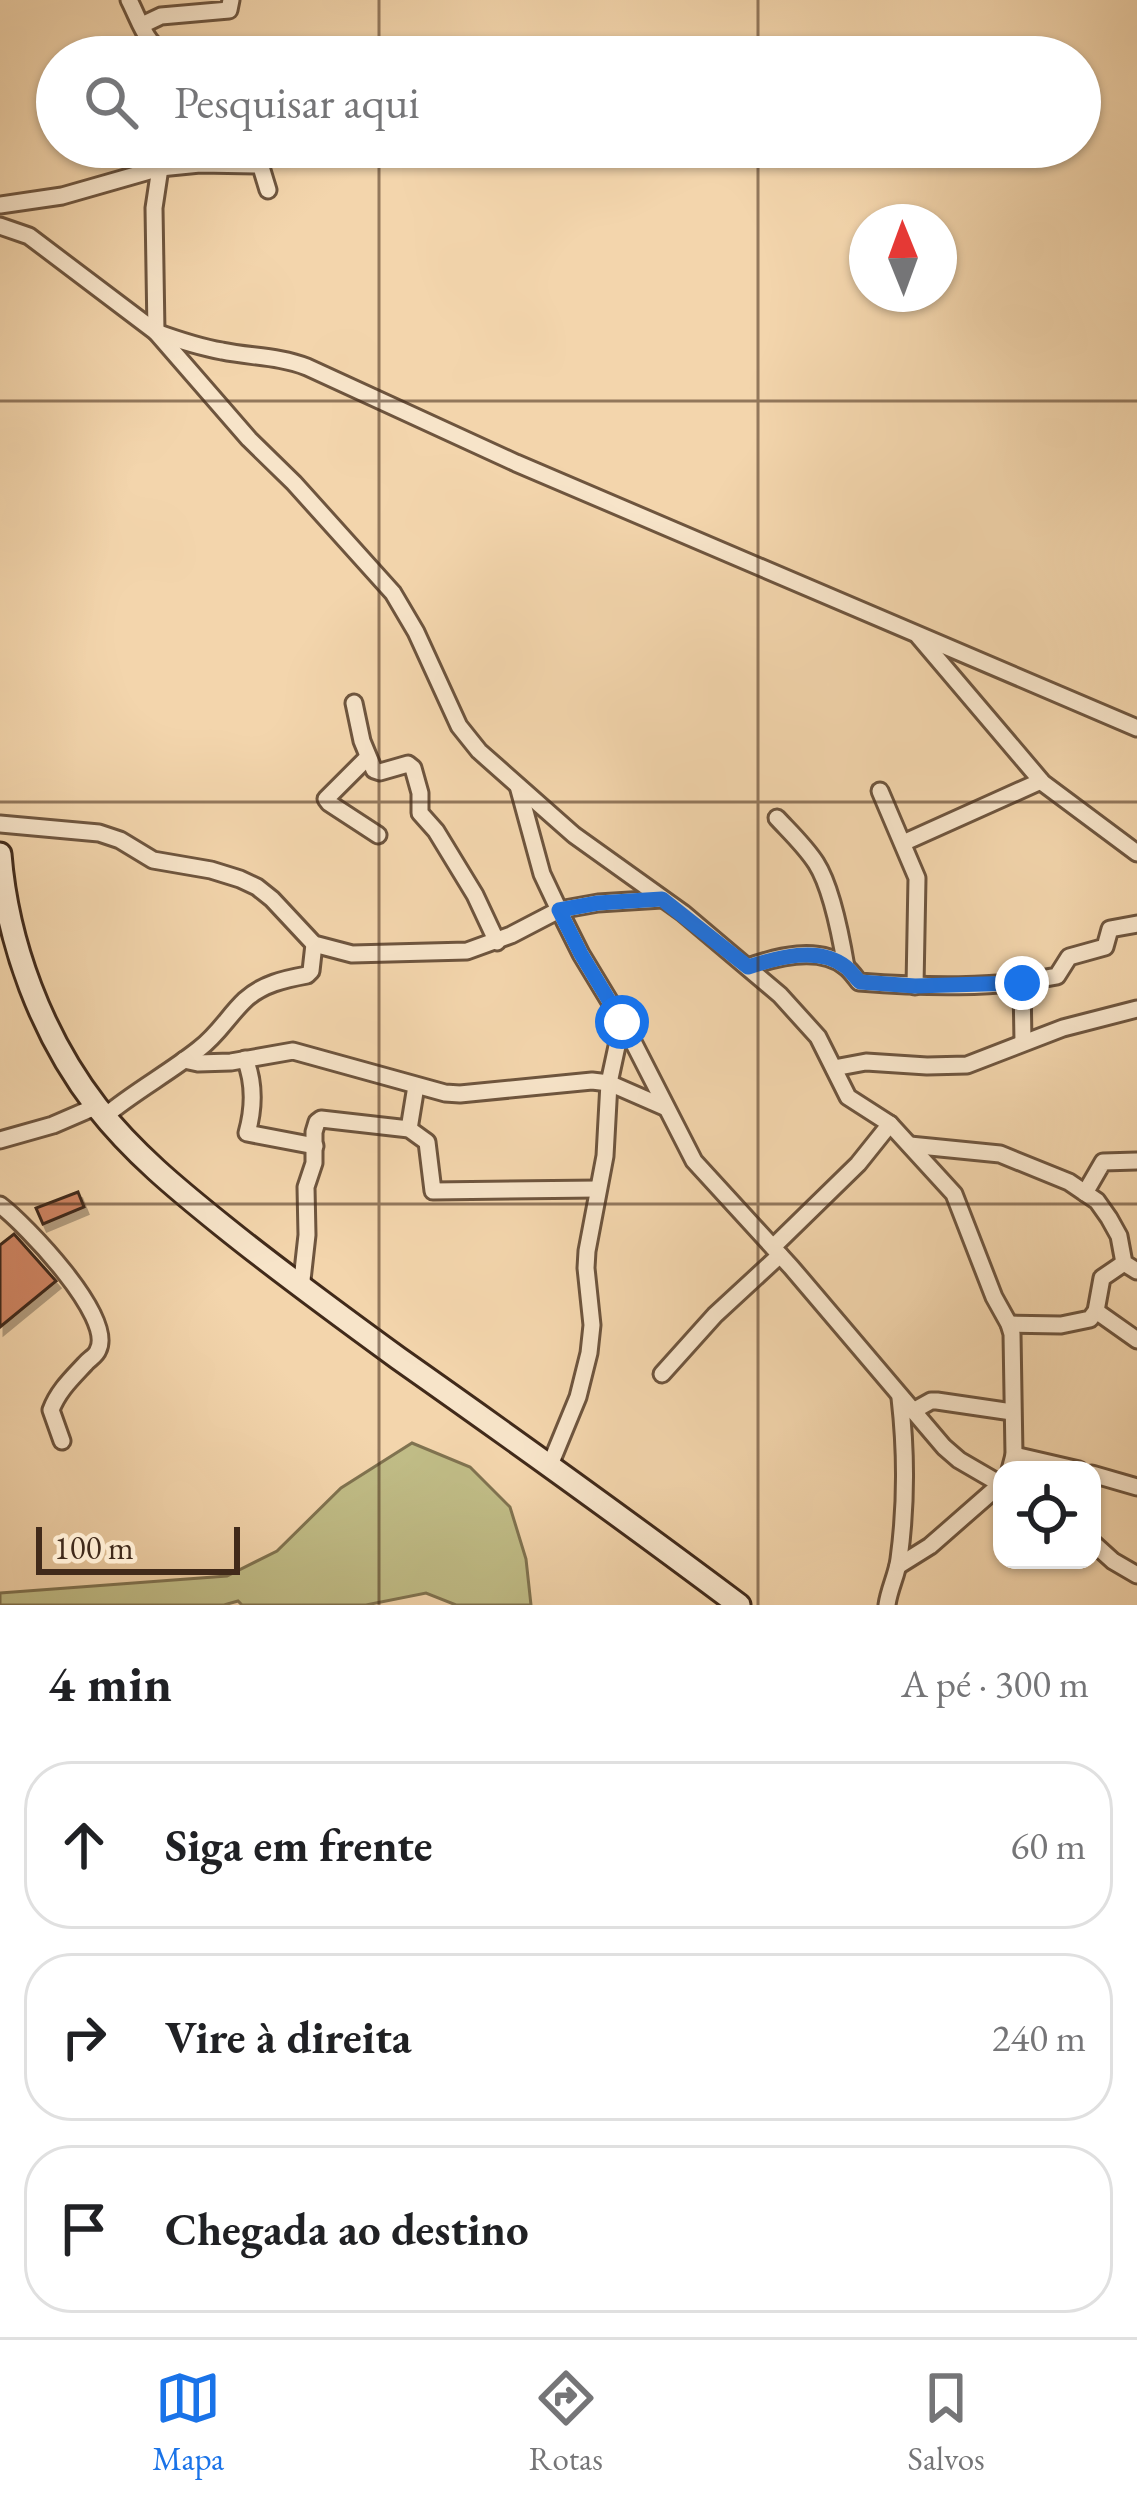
<!DOCTYPE html>
<html lang="pt">
<head>
<meta charset="utf-8">
<style>
  :root { --surface:#fff; --page:#f2f2f2; --text:#202124; --muted:#757577; --line:#e0e0e0; --accent:#1a73e8 }
  body { margin:0; font-family:"EB Garamond",serif; background:var(--page); color:var(--text) }
  .controls { position:absolute; right:36px; bottom:36px; display:grid; overflow:hidden; border-radius:24px; box-shadow:0 3px 9px #0004 }
  .controls button { width:108px; height:108px; display:grid; place-items:center; padding:0; border:0; border-bottom:3px solid var(--line); background:var(--surface); color:var(--text); font:60px sans-serif }
  .compass { position:absolute; left:849px; top:204px; width:108px; height:108px; border-radius:50%; background:var(--surface); box-shadow:0 3px 9px #0004; rotate:359deg }
  .scale { position:absolute; left:36px; bottom:30px; width:204px; box-sizing:border-box; padding-left:12px; border:6px solid #412a1a; border-top:0; font-size:33px; line-height:42px; white-space:nowrap; color:#412a1a; -webkit-text-stroke:9px #f7e4c9; paint-order:stroke }
  .stop { position:absolute; width:36px; height:36px; margin:-27px; border:9px solid #1a73e8; border-radius:50%; background:#fff }
  .stop.end { background:#1a73e8; border-color:#fff; box-shadow:0 3px 12px #0008 }
  .list { margin:0; padding:0; list-style:none }
  h2 { display:flex; justify-content:space-between; align-items:center; height:156px; margin:0; padding:0 48px; font-size:51px }
  h2 small { font-size:39px; font-weight:400; color:var(--muted) }
  .list li { display:grid; grid-template-columns:78px 1fr auto; gap:36px; align-items:center; box-sizing:border-box; height:168px; margin:0 24px 24px; padding:0 24px; border:3px solid var(--line); border-radius:48px }
  .list b { display:block; font-size:45px; white-space:nowrap }
  .list em { font-size:39px; font-style:normal; color:var(--muted) }
  .icon { flex:none; width:66px; height:66px; fill:none; stroke:currentColor; stroke-width:2; stroke-linecap:round; stroke-linejoin:round }
  .map { position:relative; flex:none; width:1137px; height:1605px; overflow:hidden }
  .search { position:absolute; background:var(--surface); box-shadow:0 3px 9px #0004; left:36px; right:36px; top:36px; height:132px; display:flex; align-items:center; gap:30px; box-sizing:border-box; padding:0 42px; border-radius:66px; color:var(--muted); font-size:45px }
  .sheet { height:732px; background:var(--surface) }
  nav { display:flex; justify-content:space-around; align-items:center; box-sizing:border-box; height:168px; border-top:3px solid var(--line); background:var(--surface); font-size:33px; color:var(--muted) }
  nav a { display:grid; justify-items:center; gap:6px }
  nav .on { color:var(--accent) }
  .map>svg:first-child { display:block }
  .green { fill:#c0bc86; stroke:#807350; stroke-width:3 }
  .building { fill:#cf8563; stroke:#412a1a; stroke-width:3; filter:url(#shadow) }
  .lines { fill:none; stroke-linecap:round; stroke-linejoin:round }
  .minor-casing { stroke:#6e553e; stroke-width:21 }
  .secondary-casing { stroke:#412a1a; stroke-width:27 }
  .minor { stroke:#f7e4c9; stroke-width:15 }
  .secondary { stroke:#f7e4c9; stroke-width:21 }
  .route { stroke:#1a73e8; stroke-width:15 }
  .grid { fill:none; stroke:#412a1a; stroke-width:3; stroke-opacity:0.55 }
</style>
</head>
<body>
<div class="map">
<svg width="1137" height="1605" viewBox="0 0 1137 1605">
  <defs>
    <filter id="shadow"><feDropShadow dx="4" dy="7" stdDeviation="0" flood-color="#0004"/></filter>
  </defs>
  <rect width="100%" height="100%" fill="#f3d5ac"/>
  <filter id="stains"><feTurbulence type="fractalNoise" baseFrequency=".00167" numOctaves="4"/><feColorMatrix values="0 0 0 0 .2 0 0 0 0 .09 0 0 0 0 .02 0 0 0 .5 -.17"/></filter>
  <radialGradient id="worn" r=".72"><stop offset=".6" stop-color="#630" stop-opacity="0"/><stop offset="1" stop-color="#630" stop-opacity=".3"/></radialGradient>
  <polygon class="green" points="412,1443 470,1467 510,1507 526,1559 531,1605 456,1605 426,1593 366,1605 242,1605 238,1601 224,1605 0,1605 0,1593 227,1576 277,1551 341,1488"/>
  <g class="building">
    <polygon points="78,1192 84,1207 43,1224 36,1208"/>
    <polygon points="14,1234 56,1281 0,1327 0,1245"/>
  </g>
  <g class="lines">
    <g class="minor-casing">
      <g id="minor">
        <path d="M129 0C141 23 146 49 174 57"/>
        <polyline points="142,25 161,16 229,10 231,0"/>
        <polyline points="200,151 213,147"/>
        <polyline points="160,168 154,208 156,332 249,439 294,483 393,593 416,632 459,726 479,751 574,835 683,913 780,995 818,1037 848,1097 890,1124 954,1194 994,1297 1009,1324 1012,1334 1014,1455 1010,1470"/>
        <polyline points="0,205 62,196 160,168 200,164 257,165 261,167 268,190"/>
        <path d="M0 226 29 236 156 332C178 340 199 347 222 351 251 357 279 356 307 367L516 463 1137 728"/>
        <polyline points="919,637 1043,783 1137,853"/>
        <polyline points="354,703 362,741 374,770 380,772 408,764 413,768 420,793 420,813 436,831 475,895 497,942"/>
        <polyline points="368,757 326,799 329,803 378,835"/>
        <polyline points="518,786 542,874 559,910 581,954 627,1030 694,1161 791,1267 944,1447 959,1460 1002,1485"/>
        <polyline points="880,791 917,878 915,986"/>
        <path d="M777 818C790 832 805 846 816 863 832 888 841 937 846 967"/>
        <polyline points="0,824 99,833 120,840 153,860 211,870 240,879 257,887 272,899 314,944 352,954 467,951 511,935 559,910 598,903 662,899"/>
        <polyline points="903,843 1041,781"/>
        <path d="M748 967C776 957 819 945 846 967 851 971 855 977 859 982 925 987 993 989 1057 976L1069 957 1105 947 1110 929 1137 924"/>
        <polyline points="1022,983 1023,1042"/>
        <path d="M245 1059C255 1084 254 1108 247 1133L315 1146"/>
        <polyline points="184,1060 198,1063 231,1062 293,1051 445,1093 460,1094 592,1081 609,1083 664,1107"/>
        <polyline points="834,1068 866,1062 927,1066 967,1065 1063,1028 1137,1009"/>
        <path d="M105 1116C135 1091 169 1073 199 1049 218 1035 229 1015 245 1000 262 984 285 979 307 975L311 971 314 944"/>
        <polyline points="409,1129 416,1086"/>
        <polyline points="0,1140 53,1125 97,1106"/>
        <polyline points="910,1145 1000,1154 1069,1182 1097,1201 1109,1218 1119,1236 1124,1263 1137,1271"/>
        <polyline points="1085,1193 1103,1162 1137,1161"/>
        <path d="M0 1205C25 1224 115 1317 98 1350 96 1356 89 1359 85 1364 72 1378 58 1391 51 1410L62 1441"/>
        <polyline points="773,1247 858,1164 890,1124"/>
        <polyline points="301,1289 307,1235 306,1187 314,1163 314,1132 317,1122 321,1119 409,1129 427,1142 433,1191 598,1189"/>
        <polyline points="1096,1311 1137,1340"/>
        <polyline points="1009,1324 1061,1325 1090,1319 1096,1311 1102,1278 1124,1263"/>
        <polyline points="662,1374 715,1315 780,1255"/>
        <polyline points="913,1411 931,1401 937,1401 1012,1412"/>
        <polyline points="1014,1455 1079,1470"/>
        <polyline points="550,1465 578,1397 589,1353 592,1325 586,1268 587,1251 605,1156 609,1083 622,1023"/>
        <polyline points="1092,1474 1137,1487"/>
        <polyline points="1092,1542 1113,1561 1137,1575"/>
        <polyline points="898,1566 930,1546 1002,1483"/>
        <path d="M887 1605C889 1589 897 1575 899 1559 906 1507 906 1450 900 1398"/>
      </g>
    </g>
    <g class="secondary-casing">
      <path id="secondary" d="M0 854C7 943 42 1036 97 1107 133 1153 177 1189 223 1226 280 1272 339 1315 398 1358 513 1439 627 1521 739 1605"/>
    </g>
    <use href="#minor" class="minor"/>
    <use href="#secondary" class="secondary"/>
  </g>
  <g class="lines">
    <path class="route" d="M622 1022 581 954 559 910 598 903 662 899 748 967C776 958 819 945 846 967 851 971 855 977 860 982L915 986 1022 983"/>
  </g>
  <path class="grid" d="M379 0V57M758 0V57M379 147V1605M758 147V1605M0 401H1137M0 802H1137M0 1204H1137"/>
  <rect width="100%" height="100%" filter="url(#stains)"/>
  <rect width="100%" height="100%" fill="url(#worn)"/>
</svg>
<div class="controls">
<button><svg class="icon" aria-label="locate" viewBox="0 0 24 24"><circle cx="12" cy="12" r="6"/><path d="M12 2v4M12 18v4M2 12h4M18 12h4"/></svg></button>
</div>
<svg class="compass" viewBox="-18 -18 36 36"><path d="M0-13l5 13h-10z" fill="#e53935"/><path d="M0 13l5-13h-10z" fill="#757577"/></svg>
<div class="scale">100 m</div>
<div class="stop" style="left:622px;top:1022px"></div>
<div class="stop end" style="left:1022px;top:983px"></div>
<div class="search"><svg class="icon" aria-label="search" viewBox="0 0 24 24"><circle cx="10" cy="10" r="6"/><path d="M15 15l6 6"/></svg>Pesquisar aqui</div>
</div>
<section class="sheet">
<h2>4 min<small>A pé · 300 m</small></h2>
<ul class="list">
<li><svg class="icon" aria-label="ahead" viewBox="0 0 24 24"><path d="M12 20V5M6 11l6-6 6 6"/></svg><div><b>Siga em frente</b></div><em>60 m</em></li>
<li><svg class="icon" aria-label="right" viewBox="0 0 24 24"><path d="M7 20v-9h11M14 6l5 5-5 5"/></svg><div><b>Vire à direita</b></div><em>240 m</em></li>
<li><svg class="icon" aria-label="arrive" viewBox="0 0 24 24"><path d="M6 21V4h12l-3 4 3 4H6"/></svg><div><b>Chegada ao destino</b></div></li>
</ul>
</section>
<nav>
<a class="on"><svg class="icon" aria-label="map" viewBox="0 0 24 24"><path d="M3 6l6-2 6 2 6-2v14l-6 2-6-2-6 2zM9 4v14M15 6v14"/></svg>Mapa</a>
<a><svg class="icon" aria-label="directions" viewBox="0 0 24 24"><path d="M12 3l9 9-9 9-9-9zM9 14v-3h6M13 9l2 2-2 2"/></svg>Rotas</a>
<a><svg class="icon" aria-label="saved" viewBox="0 0 24 24"><path d="M7 4h10v16l-5-4-5 4z"/></svg>Salvos</a>
</nav>
</body>
</html>
